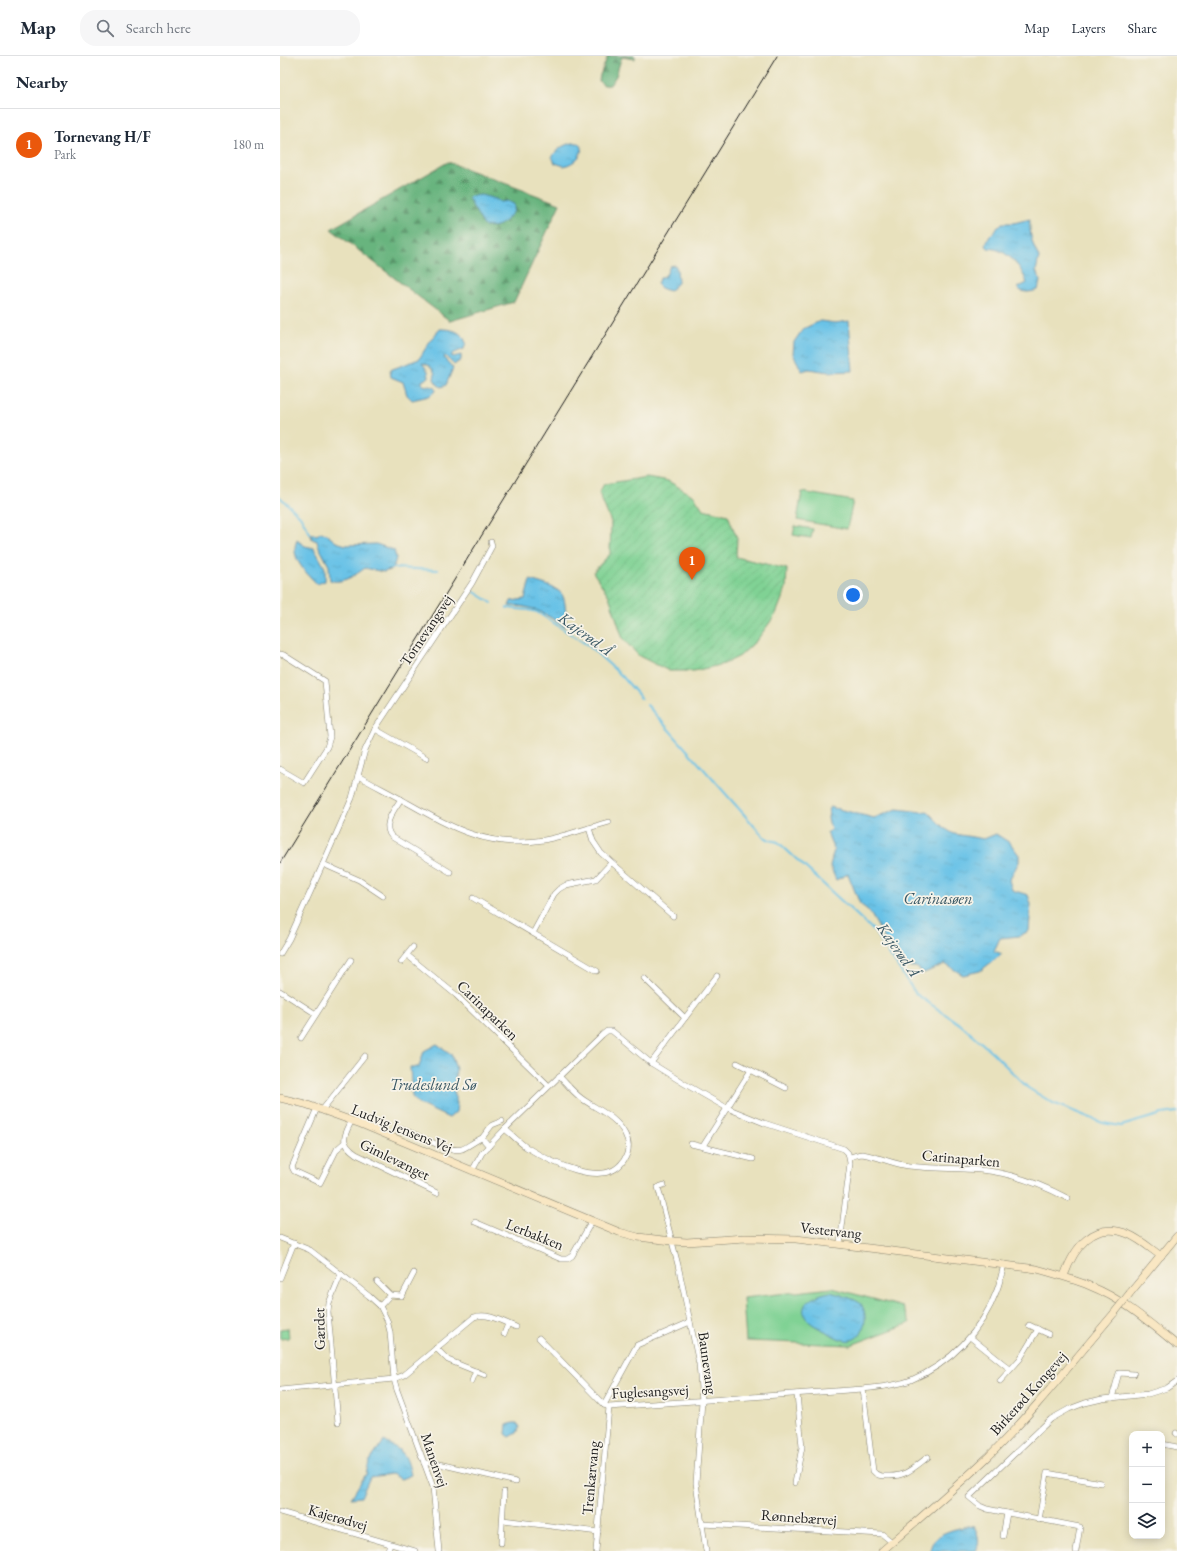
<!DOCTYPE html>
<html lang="en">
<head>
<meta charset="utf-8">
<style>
  :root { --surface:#fff; --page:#f6f6f7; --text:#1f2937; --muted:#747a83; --line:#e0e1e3; --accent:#ea580c }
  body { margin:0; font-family:"EB Garamond",serif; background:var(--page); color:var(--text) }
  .controls { position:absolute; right:12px; bottom:12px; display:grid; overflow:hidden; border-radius:8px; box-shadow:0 2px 10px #0003 }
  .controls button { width:36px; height:36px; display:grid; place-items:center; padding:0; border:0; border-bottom:1px solid var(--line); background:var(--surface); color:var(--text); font:20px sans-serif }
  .you { position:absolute; left:573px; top:539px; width:14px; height:14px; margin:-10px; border:3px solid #fff; border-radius:50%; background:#1a73e8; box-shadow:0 0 0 6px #1a73e833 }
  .badge { display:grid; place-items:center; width:26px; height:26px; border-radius:50%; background:var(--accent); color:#fff; font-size:13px; font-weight:700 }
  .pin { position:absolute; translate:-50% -33px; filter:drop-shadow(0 1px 2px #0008) }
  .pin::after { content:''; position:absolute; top:21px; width:14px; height:12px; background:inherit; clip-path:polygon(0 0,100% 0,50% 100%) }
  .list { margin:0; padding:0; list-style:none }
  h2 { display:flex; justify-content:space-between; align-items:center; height:52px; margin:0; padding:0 16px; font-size:17px }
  h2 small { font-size:13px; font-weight:400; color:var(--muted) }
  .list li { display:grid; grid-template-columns:26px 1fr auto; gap:12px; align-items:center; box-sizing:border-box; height:72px; padding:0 16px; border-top:1px solid var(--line) }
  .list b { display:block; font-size:15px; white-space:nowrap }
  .list p { margin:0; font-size:13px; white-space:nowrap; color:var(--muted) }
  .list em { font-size:13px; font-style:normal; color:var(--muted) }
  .icon { flex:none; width:22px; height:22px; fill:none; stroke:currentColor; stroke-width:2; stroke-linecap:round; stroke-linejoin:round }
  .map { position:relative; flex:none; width:897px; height:1495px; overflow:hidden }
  header { display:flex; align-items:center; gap:24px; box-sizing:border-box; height:56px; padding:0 20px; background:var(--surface); border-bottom:1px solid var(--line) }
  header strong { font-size:19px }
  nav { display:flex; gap:22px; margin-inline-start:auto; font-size:14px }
  .search { width:280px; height:36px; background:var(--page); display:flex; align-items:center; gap:10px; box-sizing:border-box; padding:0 14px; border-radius:16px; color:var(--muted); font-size:15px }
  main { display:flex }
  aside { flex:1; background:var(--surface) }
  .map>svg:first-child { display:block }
  .green { fill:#80d294; stroke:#4e7758 }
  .forest { fill:url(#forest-firs); stroke:#42684d }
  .garden { fill:url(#garden-furrows); stroke:#4e7758 }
  .water { fill:url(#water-ripples); stroke:#426f82 }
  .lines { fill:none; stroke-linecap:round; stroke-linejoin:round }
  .stream { stroke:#69c2e7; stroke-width:2 }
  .street-casing { stroke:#827e6c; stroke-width:6 }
  .secondary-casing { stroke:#827e6c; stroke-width:8 }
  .street { stroke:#fff; stroke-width:5 }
  .secondary { stroke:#f9e7c3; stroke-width:7 }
  .tram { stroke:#1c1c1c; stroke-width:1 }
  .secondary-bridge-casing { stroke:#827e6c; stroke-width:8; stroke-linecap:butt }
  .secondary-bridge { stroke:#f9e7c3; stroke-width:7 }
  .labels { text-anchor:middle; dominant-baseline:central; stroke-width:3.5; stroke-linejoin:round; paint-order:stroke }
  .street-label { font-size:15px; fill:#1c1c1c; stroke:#f7f3e8 }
  .water-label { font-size:16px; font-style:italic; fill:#375663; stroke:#f7f3e8 }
</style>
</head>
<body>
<header>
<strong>Map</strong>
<div class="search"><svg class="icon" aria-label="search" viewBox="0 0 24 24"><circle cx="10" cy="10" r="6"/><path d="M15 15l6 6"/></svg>Search here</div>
<nav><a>Map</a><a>Layers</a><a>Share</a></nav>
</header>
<main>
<aside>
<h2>Nearby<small></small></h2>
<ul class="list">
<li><span class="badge">1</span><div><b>Tornevang H/F</b><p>Park</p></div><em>180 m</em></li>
</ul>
</aside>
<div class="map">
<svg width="897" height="1495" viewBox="0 0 897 1495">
  <defs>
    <pattern id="forest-firs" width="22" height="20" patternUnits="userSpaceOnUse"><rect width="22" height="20" fill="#68b47e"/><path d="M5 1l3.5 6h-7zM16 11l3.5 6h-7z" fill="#559266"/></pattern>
    <pattern id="garden-furrows" width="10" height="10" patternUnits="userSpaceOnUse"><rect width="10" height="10" fill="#80d294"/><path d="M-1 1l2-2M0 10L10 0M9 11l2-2" fill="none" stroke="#6eb47f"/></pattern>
    <pattern id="water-ripples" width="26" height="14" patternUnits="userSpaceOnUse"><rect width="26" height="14" fill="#69c2e7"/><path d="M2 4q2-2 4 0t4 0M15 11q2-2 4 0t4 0" fill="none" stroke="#5aa6c6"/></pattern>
  </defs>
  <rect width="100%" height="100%" fill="#f7f3e8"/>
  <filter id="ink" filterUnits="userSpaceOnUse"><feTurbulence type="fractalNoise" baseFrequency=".025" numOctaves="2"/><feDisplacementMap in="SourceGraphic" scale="8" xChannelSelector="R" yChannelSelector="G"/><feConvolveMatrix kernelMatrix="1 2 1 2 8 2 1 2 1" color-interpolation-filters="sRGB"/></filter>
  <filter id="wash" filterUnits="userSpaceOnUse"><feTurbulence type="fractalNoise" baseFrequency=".012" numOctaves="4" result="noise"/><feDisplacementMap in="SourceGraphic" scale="16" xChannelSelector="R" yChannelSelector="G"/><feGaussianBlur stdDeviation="0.9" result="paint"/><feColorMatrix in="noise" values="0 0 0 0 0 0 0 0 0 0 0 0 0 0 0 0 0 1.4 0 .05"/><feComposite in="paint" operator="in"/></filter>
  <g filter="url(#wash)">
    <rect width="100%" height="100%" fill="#e8e1bd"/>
    <g class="green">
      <polygon points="522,436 573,445 567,473 517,464"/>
      <polygon points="515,470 533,473 531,482 513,479"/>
      <polygon points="552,1232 623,1251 630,1267 571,1289 466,1285 463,1242"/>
      <polygon points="8,1272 9,1282 0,1283 0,1273"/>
    </g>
    <g class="forest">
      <path d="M328 0H355V3L343 1 341 3 336 20 330 29C325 30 323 29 319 25L320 19Z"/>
      <polygon points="168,106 280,148 234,246 170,265 51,173"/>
    </g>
    <polygon class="garden" points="367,421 388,425 414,440 423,453 448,459 457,482 456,501 507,513 506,532 496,558 477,584 460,600 444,608 414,615 389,615 359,600 343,583 329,540 313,516 330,498 331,466 319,437 324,428"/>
    <g class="water">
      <path d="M291 87H299L302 91C301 102 294 107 284 110L275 107 272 101C277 93 282 90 291 87Z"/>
      <path d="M201 139 216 143 220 146 227 145 234 148V155C224 167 220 173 204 170L188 142 191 140Z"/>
      <path d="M750 163C749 177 752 189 759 201L756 215 760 225 758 234C750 236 744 238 737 232L747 227C741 210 727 193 708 192L705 189 710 180 722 167H734Z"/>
      <polygon points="395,209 397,213 398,227 389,235 381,232 377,228 379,223 386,219 390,210"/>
      <polygon points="540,265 555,267 569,265 573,315 549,316 529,313 522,315 513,298 514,286 523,273"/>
      <path d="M160 273C172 273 182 275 186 287L184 293 172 298V301L181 299V304L174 309 165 300 164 302 173 312 166 329 161 331 157 328 154 323 155 318C153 312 149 308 142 307L148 315 149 321 142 325V329L155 331 156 335 149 340 132 344 127 339 123 326 111 321 110 314 139 303 152 282Z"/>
      <path d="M41 476 46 478 56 486 66 489 96 488 114 494 116 502 113 513 104 516 85 512C77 518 61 529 50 524L49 510 39 491 37 485 32 483 30 477 37 479Z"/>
      <path d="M17 484 25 490 34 492 45 512V525L37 528C26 516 9 502 17 484Z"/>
      <path d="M250 524C259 527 273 530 280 536 287 542 286 563 285 571 265 558 254 549 229 550L231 545 245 543Z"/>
      <polygon points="550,751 594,762 617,753 642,756 647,755 664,772 674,778 704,783 716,778 730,787 739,799 739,806 729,824 732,834 748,839 751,848 749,875 739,880 720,882 714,895 722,898 700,915 683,919 665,908 644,917 636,911 621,911 589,855 580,848 568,818 556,824 550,810 554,794 547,776 551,774 548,762"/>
      <polygon points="157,988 171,998 176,1013 174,1038 177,1047 176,1056 169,1062 139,1048 132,1041 130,1011 139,1011 144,995"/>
      <path d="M550 1236C558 1238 576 1243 581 1248 589 1259 585 1281 571 1284 564 1286 555 1281 549 1277 541 1273 531 1269 526 1262 516 1246 539 1238 550 1236Z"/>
      <polygon points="233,1367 237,1367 240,1371 237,1377 230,1381 226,1378 227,1369"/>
      <path d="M104 1385C124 1396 126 1397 131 1419L121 1423 112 1418 90 1421 81 1441 71 1442 86 1418 89 1406Z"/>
      <path d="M687 1470 694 1471C699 1478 700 1487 696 1495H651C648 1478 676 1473 687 1470Z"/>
    </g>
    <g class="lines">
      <g class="stream">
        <polyline points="0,441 20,460 30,477"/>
        <polyline points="113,512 158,514"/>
        <polyline points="193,535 212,547"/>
        <polyline points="227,552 249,554 257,556 309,590 342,620 361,642"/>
        <polyline points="367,649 484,781 490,784 498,786 594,875 636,938 681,969 713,997 748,1032 773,1047 823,1067 841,1070 882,1058 897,1056"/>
      </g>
    </g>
  </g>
  <g filter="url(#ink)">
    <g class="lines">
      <g class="street-casing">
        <g id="street">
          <polyline points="0,598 4,599 45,625 50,681 47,691 24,727 0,713"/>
          <polyline points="95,673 146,702"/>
          <path d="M78 720C94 729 110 737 126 746 172 772 209 793 264 784 286 780 308 772 329 766"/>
          <path d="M121 743C114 754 101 769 112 781L170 816"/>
          <polyline points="309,772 313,785 321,797 393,860"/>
          <polyline points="43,808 79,824 103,840"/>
          <polyline points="193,842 317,915"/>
          <polyline points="253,877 274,838 279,833 286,829 316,823 331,807"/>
          <polyline points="0,898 9,883 43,808 72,742 85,694 95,673 192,527 212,490 211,486"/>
          <polyline points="127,899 176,939 269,1030"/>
          <polyline points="121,906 133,891"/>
          <polyline points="364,922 405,962 371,1007"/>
          <polyline points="0,935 36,958"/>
          <polyline points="405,962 437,920"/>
          <polyline points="21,982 71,904"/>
          <polyline points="457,1007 506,1032"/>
          <polyline points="37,1052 12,1111 14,1115 40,1127 57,1093 65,1086"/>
          <polyline points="42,1054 85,1000"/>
          <path d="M72 1064C64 1080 59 1086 76 1098L157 1137"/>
          <path d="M122 1073C136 1078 168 1097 182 1093 186 1092 196 1084 202 1082"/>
          <path d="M225 1073C232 1079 239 1086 246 1091 267 1104 325 1135 344 1104 349 1096 350 1087 345 1078 336 1060 316 1053 301 1042 293 1036 286 1027 279 1020"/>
          <polyline points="411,1088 473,1103"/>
          <polyline points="209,1090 202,1082 212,1069 222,1065"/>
          <polyline points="423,1090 471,1014"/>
          <path d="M570 1101C574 1100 578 1098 582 1098 597 1100 613 1108 629 1110 653 1113 677 1112 700 1114 731 1117 759 1127 787 1142"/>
          <polyline points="192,1115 202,1097 225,1073 322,979 327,975 332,975 371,1007 405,1028 447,1052 484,1067 564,1093 568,1097 570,1107 560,1188"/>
          <polyline points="384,1129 378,1131 398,1209 419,1308 422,1345 416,1427 426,1495"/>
          <polyline points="195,1166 281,1203 287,1203 292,1200 312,1165"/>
          <polyline points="0,1182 30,1194 89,1240 100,1250 107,1264 110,1276 114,1323 117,1334 153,1431 159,1495"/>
          <polyline points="0,1222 14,1187"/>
          <polyline points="97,1226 110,1239"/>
          <polyline points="100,1250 110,1239 122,1240 134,1217"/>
          <polyline points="749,1269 768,1278"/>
          <polyline points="224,1278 228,1268"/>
          <polyline points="690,1281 730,1313"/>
          <path d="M259 1282 324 1349 329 1351 583 1333C599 1331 616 1330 631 1324 670 1308 702 1275 717 1234 720 1226 722 1217 724 1208"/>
          <polyline points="156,1292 168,1304 205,1319"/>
          <polyline points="192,1325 196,1315"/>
          <polyline points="720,1325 740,1303 758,1273"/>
          <path d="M583 1333 593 1415C597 1420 601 1420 607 1420 626 1421 633 1412 648 1401"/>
          <path d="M0 1334 114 1323 124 1319 194 1261C208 1256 223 1266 236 1271"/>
          <polyline points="832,1342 839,1317 854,1318"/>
          <polyline points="324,1349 357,1289 410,1266"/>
          <polyline points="58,1366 48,1256 49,1247 61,1218"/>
          <polyline points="896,1377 897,1378"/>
          <polyline points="882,1388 897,1391"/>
          <polyline points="144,1407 155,1407 236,1426"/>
          <polyline points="515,1427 522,1391 517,1338"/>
          <polyline points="0,1456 135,1495"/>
          <polyline points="223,1464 318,1476"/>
          <polyline points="759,1464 767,1417 821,1427"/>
          <polyline points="422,1468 602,1478 612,1486"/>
          <polyline points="723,1480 727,1457"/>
          <polyline points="221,1487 224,1436"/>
          <polyline points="108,1495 110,1488"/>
          <polyline points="316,1495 329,1351"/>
          <polyline points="796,1495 800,1471 707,1453 700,1450 689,1441 771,1363 789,1353 805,1347 822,1343 868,1338 887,1332 897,1325"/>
        </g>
      </g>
      <g class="secondary-casing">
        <g id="secondary">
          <path d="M0 1042 25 1048 81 1068 339 1176 358 1181 392 1185 407 1186 465 1182 516 1183 757 1213C775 1218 793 1223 810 1230 843 1243 870 1267 897 1289"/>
          <path d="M784 1220C794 1192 813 1164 848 1178 860 1183 871 1193 881 1200"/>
          <polyline points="850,1237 897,1180"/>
          <path d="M602 1495C638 1464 674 1433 709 1400 754 1355 794 1304 835 1256"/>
        </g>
      </g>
      <use href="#street" class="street"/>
      <use href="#secondary" class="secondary"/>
      <polyline class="tram" points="0,807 497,0"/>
      <g class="secondary-bridge-casing">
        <polyline id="secondary-bridge" points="835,1256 850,1237"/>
      </g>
      <use href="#secondary-bridge" class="secondary-bridge"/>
    </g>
  </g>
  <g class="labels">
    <g class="street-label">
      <text transform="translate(146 574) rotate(-56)">Tornevangsvej</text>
      <text transform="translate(208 954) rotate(44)">Carinaparken</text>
      <text transform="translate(122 1072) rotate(22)">Ludvig Jensens Vej</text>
      <text transform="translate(681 1102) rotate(5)">Carinaparken</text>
      <text transform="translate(115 1103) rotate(26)">Gimlevænget</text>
      <text transform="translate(551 1174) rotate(6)">Vestervang</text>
      <text transform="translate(255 1178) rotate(22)">Lerbakken</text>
      <text transform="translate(39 1273) rotate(-91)">Gærdet</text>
      <text transform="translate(428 1307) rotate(82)">Baunevang</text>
      <text transform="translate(370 1335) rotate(-3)">Fuglesangsvej</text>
      <text transform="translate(748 1337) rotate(-48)">Birkerød Kongevej</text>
      <text transform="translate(155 1404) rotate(71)">Manenvej</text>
      <text transform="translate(310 1422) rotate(-85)">Trenkærvang</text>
      <text transform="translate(58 1461) rotate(16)">Kajerødvej</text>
      <text transform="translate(519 1461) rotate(4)">Rønnebærvej</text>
    </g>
    <g class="water-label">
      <text transform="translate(306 578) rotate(36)">Kajerød Å</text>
      <text x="658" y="842">Carinasøen</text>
      <text transform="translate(619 894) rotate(55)">Kajerød Å</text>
      <text x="153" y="1028">Trudeslund Sø</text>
    </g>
  </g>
</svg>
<div class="controls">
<button>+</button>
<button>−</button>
<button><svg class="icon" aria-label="layers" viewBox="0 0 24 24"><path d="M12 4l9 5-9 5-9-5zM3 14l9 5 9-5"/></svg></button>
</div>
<div class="you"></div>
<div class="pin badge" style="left:412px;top:524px">1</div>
</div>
</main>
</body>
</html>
